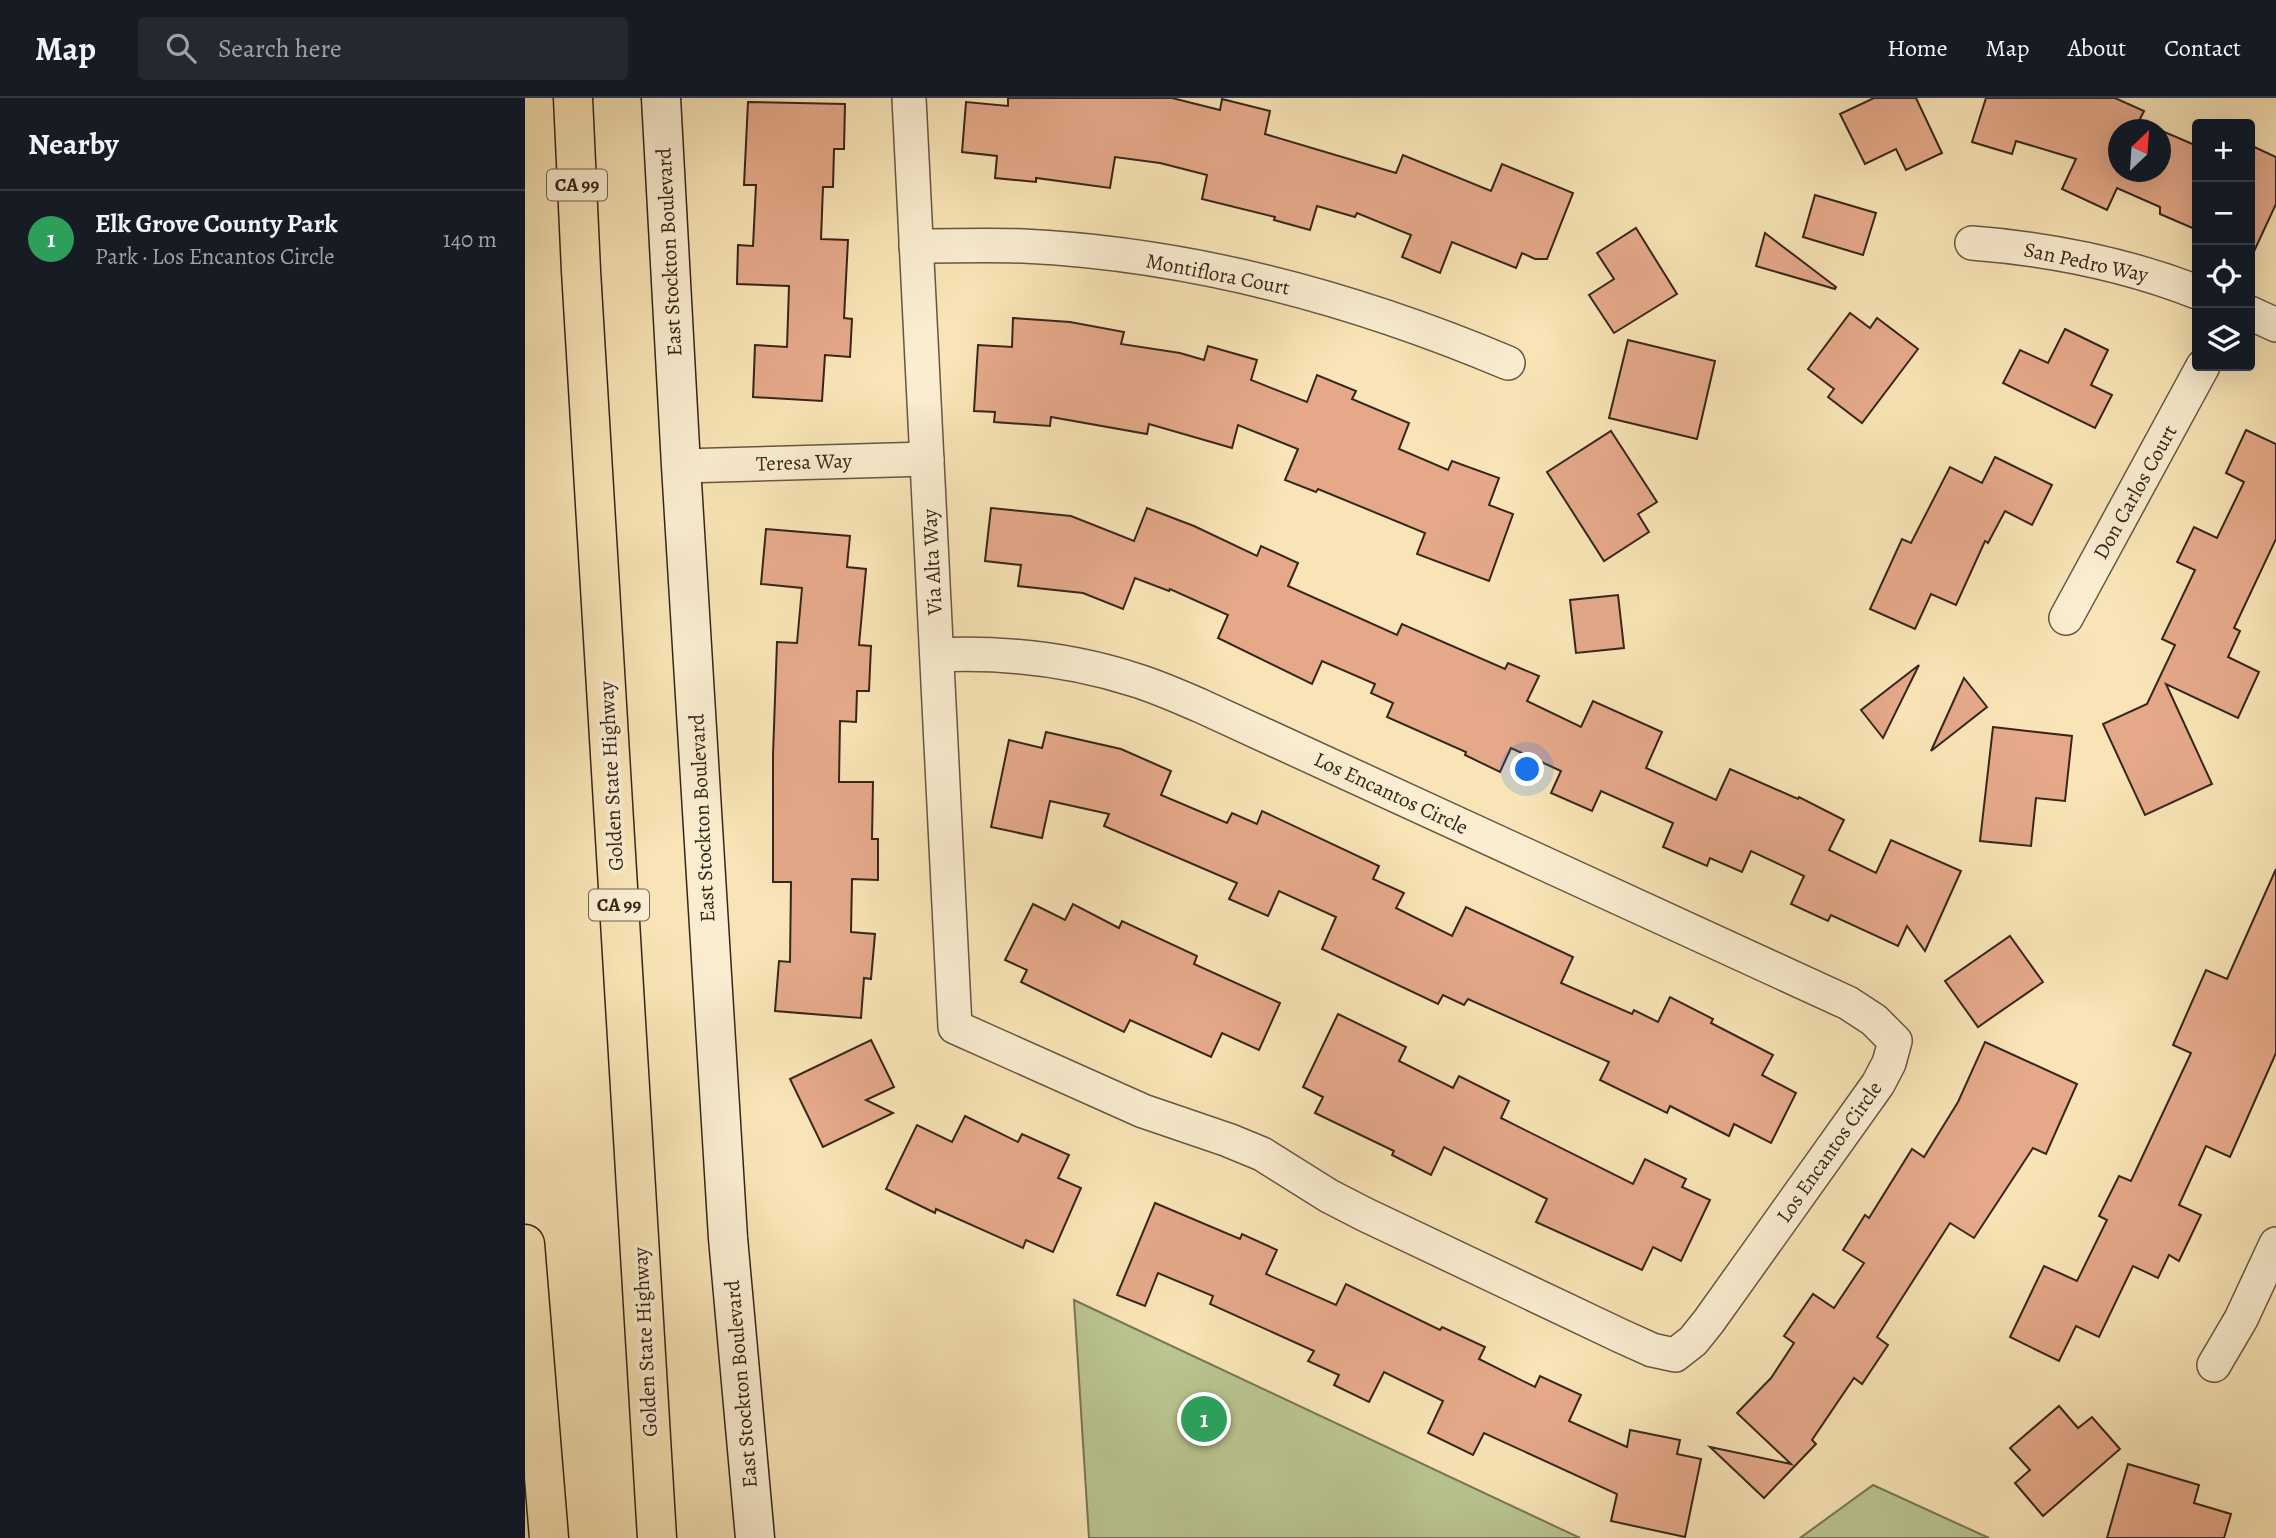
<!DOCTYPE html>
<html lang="en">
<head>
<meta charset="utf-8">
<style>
  :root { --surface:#171b24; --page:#242831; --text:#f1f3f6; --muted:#9ea1a6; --line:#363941; --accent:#8c9099 }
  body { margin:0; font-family:Alegreya,serif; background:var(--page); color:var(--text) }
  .controls { position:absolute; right:21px; top:21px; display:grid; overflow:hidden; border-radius:7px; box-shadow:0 7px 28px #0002 }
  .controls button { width:63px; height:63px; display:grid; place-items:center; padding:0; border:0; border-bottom:2px solid var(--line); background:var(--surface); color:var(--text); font:35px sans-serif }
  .compass { position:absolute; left:1583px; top:21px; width:63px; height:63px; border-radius:50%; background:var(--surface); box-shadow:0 7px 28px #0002; rotate:25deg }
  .you { position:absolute; left:1003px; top:672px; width:24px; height:24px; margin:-18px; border:5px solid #fff; border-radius:50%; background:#1a73e8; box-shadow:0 0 0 10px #1a73e833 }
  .badge { display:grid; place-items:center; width:46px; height:46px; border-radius:50%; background:var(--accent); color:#fff; font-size:23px; font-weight:700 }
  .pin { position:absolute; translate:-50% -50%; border:4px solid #fff; box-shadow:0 2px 7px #0006 }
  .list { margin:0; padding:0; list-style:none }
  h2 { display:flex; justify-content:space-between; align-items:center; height:91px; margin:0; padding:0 28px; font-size:30px }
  h2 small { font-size:23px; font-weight:400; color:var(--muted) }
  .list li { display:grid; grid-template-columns:46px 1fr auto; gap:21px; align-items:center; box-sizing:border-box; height:98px; padding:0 28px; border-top:2px solid var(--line) }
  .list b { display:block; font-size:26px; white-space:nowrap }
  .list p { margin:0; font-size:23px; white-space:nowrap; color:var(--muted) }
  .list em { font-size:23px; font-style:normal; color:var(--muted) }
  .icon { flex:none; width:38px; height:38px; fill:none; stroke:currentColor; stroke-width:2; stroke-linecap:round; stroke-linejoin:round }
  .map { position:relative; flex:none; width:1751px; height:1440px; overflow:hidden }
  header { display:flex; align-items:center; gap:42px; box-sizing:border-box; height:98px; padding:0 35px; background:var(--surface); border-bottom:2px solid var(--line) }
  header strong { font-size:33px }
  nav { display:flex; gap:38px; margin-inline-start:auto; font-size:24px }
  .search { width:490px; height:63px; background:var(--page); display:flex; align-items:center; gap:18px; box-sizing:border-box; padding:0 24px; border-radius:7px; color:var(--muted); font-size:26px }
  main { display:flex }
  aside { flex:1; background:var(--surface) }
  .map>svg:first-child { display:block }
  .green { fill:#bac590; stroke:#787656; stroke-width:2 }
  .building { fill:#e5a98a; stroke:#37261b; stroke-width:2 }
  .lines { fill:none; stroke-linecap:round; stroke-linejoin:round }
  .street-casing { stroke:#675642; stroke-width:36 }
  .secondary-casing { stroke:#37261b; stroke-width:41 }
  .highway-casing { stroke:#37261b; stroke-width:41 }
  .street { stroke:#faedd0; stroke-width:33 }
  .secondary { stroke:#faedd0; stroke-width:38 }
  .highway { stroke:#f8e4b6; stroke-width:38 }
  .labels { text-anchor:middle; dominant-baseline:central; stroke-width:7; stroke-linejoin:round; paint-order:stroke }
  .shield { fill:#faedd0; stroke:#726251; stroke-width:2 }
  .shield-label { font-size:19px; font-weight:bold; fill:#37261b }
  .street-label { font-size:21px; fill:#37261b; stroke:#faedd0 }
</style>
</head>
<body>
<header>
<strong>Map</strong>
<div class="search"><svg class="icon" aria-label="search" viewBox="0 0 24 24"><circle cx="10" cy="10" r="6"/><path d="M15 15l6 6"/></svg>Search here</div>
<nav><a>Home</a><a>Map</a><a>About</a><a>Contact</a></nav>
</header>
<main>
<aside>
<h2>Nearby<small></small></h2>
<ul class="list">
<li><span class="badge" style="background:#2e9e5b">1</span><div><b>Elk Grove County Park</b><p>Park · Los Encantos Circle</p></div><em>140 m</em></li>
</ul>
</aside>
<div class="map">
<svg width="1751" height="1440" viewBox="0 0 1751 1440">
  <rect width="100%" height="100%" fill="#f8e4b6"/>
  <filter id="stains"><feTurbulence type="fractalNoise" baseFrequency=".00286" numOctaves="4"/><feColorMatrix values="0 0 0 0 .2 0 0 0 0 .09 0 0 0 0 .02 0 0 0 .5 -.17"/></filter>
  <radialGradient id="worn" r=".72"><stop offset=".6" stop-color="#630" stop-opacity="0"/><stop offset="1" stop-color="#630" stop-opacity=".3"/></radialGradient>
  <g class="green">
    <polygon points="549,1202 1055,1440 564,1440"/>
    <polygon points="1348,1387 1464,1440 1275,1440"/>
  </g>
  <g class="building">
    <polygon points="483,0 647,0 695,12 697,1 745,13 740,36 871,75 878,57 966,93 977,66 1048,95 1022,161 1010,161 997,155 991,170 927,144 915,175 877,159 886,137 832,115 830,119 792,108 785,132 749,122 750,119 677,101 682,77 635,65 590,59 585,90 511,80 511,84 470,80 472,58 437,54 441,4 483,8"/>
    <polygon points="1349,0 1391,0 1417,55 1381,72 1371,51 1340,66 1315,16"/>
    <polygon points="1461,0 1590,0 1619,13 1614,23 1634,32 1593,32 1593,74 1635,74 1635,32 1672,48 1672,132 1635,116 1635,109 1592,90 1582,112 1537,91 1551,61 1491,43 1487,56 1447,44"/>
    <polygon points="223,4 320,6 319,51 309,51 308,89 298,89 296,141 323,142 319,220 327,221 325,259 300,257 297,303 228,299 230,247 262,249 264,188 212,186 213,147 228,148 231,87 219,87"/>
    <polygon points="1725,47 1751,59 1751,106 1725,162"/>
    <polygon points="1290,97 1351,115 1338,157 1278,139"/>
    <polygon points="1111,130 1152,196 1089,235 1064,197 1089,181 1072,155"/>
    <polygon points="1240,135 1311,189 1310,191 1231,168"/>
    <polygon points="1325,215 1345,230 1352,220 1393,251 1337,325 1303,299 1309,291 1283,271"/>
    <polygon points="488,220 545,224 599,234 596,246 655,255 679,262 683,248 732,262 726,282 782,304 792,277 831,293 827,301 884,325 874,351 923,372 927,363 974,380 964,407 988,416 964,483 892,456 900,435 793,391 791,394 760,382 773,351 713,327 707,350 624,326 622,336 526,319 525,328 469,324 470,314 449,313 453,247 487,249"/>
    <polygon points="1540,231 1583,252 1566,287 1587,297 1570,330 1478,285 1495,252 1523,265"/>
    <polygon points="1103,242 1190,263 1172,341 1084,320"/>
    <polygon points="1721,332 1751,346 1751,441 1709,530 1715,533 1703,559 1734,574 1713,620 1641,586 1687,686 1620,717 1578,626 1622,606 1650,547 1637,541 1670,472 1652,464 1669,429 1692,440 1719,384 1701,375"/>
    <polygon points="1086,333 1132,404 1113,416 1124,434 1079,463 1022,374"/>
    <polygon points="1470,359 1527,387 1507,427 1480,413 1463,445 1460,443 1431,507 1406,496 1390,531 1345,511 1377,441 1386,445 1425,369 1457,385"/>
    <polygon points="466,410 546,418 609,443 622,410 669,428 732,458 736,448 773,465 763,488 872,537 877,526 980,571 983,565 1014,578 1002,603 1056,629 1068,603 1137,634 1121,670 1191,702 1205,671 1273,701 1274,699 1319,722 1304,752 1351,775 1366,742 1436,773 1400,853 1382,828 1373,848 1306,817 1303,823 1266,806 1279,778 1226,753 1217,774 1185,760 1182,768 1138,749 1148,725 1076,693 1067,713 1026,695 1036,673 986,650 975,674 940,657 941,654 862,619 868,605 846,595 850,586 797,563 787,586 693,540 703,517 645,491 644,493 610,480 598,511 558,495 493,488 496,467 460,463"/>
    <polygon points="241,431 325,438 322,469 341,471 334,547 346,548 344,593 332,593 331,624 315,623 314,684 348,684 347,741 353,741 353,782 327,781 326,834 350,836 346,881 339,880 336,920 250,913 254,863 265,864 266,784 248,784 248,657 252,544 272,545 277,490 236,486"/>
    <polygon points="1093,497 1099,550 1051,555 1045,502"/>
    <polygon points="1394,567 1358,640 1336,612"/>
    <polygon points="1439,580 1462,609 1406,653"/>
    <polygon points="1468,629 1547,638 1540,703 1511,700 1506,748 1455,743"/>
    <polygon points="521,634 596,651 646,673 636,697 702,725 707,715 732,726 737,713 854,768 848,781 879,795 871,810 927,838 941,809 1048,859 1036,885 1107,916 1109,912 1133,924 1145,899 1188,921 1186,925 1248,957 1237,977 1271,995 1246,1045 1209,1026 1204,1038 1145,1008 1142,1015 1075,982 1084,964 943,901 939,907 918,897 913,906 797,851 811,819 754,793 743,818 704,801 712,785 579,728 584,716 525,703 517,740 466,729 484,642 517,650"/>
    <polygon points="1751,771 1751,955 1705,1059 1681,1048 1654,1107 1676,1117 1654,1163 1644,1157 1633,1180 1608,1168 1574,1239 1551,1228 1534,1263 1485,1239 1519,1168 1552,1183 1582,1122 1574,1118 1594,1078 1606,1083 1666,955 1648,947 1681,872 1702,881"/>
    <polygon points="508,806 540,822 548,806 594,830 597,823 672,858 669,866 755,905 734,952 697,935 686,959 605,922 599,934 496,884 502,872 480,862"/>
    <polygon points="1485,838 1518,884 1453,929 1420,883"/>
    <polygon points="813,916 881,949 874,963 928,990 934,978 984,1003 976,1020 1108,1086 1120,1061 1161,1081 1157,1089 1185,1102 1156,1163 1128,1149 1117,1172 1011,1124 1022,1101 919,1049 906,1077 867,1057 869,1053 790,1015 798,999 778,989"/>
    <polygon points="346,942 369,989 341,1002 368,1015 298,1049 265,981"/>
    <polygon points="1460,944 1552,986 1521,1056 1508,1050 1449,1140 1425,1125 1352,1239 1363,1247 1337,1286 1329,1280 1287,1342 1291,1346 1239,1400 1185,1349 1266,1366 1212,1315 1246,1280 1269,1245 1259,1238 1288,1196 1309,1210 1339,1165 1318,1152 1340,1117 1344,1120 1387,1051 1399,1059 1433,1004"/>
    <polygon points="440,1018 493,1044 497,1036 544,1057 533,1080 556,1090 528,1154 501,1142 498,1150 411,1111 410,1115 361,1091 392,1027 427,1044"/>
    <polygon points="630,1105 715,1141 717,1136 752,1152 741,1176 811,1207 821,1186 915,1232 917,1229 960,1249 954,1261 1010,1289 1015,1278 1056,1297 1044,1323 1102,1349 1105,1332 1155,1342 1152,1356 1176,1361 1160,1439 1086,1423 1092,1396 959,1335 948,1357 903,1335 918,1303 859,1274 844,1304 809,1287 814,1277 783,1263 789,1253 685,1206 688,1198 633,1175 620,1208 592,1197"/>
    <polygon points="1534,1308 1553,1330 1567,1319 1595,1351 1518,1418 1490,1385 1505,1372 1485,1350"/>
    <polygon points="1603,1366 1674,1387 1669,1405 1706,1416 1699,1440 1582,1440"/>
  </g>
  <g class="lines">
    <g class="street-casing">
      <g id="street">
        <path d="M384 0 430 929 618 1013 703 1042 737 1056 804 1098 841 1117 1096 1238 1127 1252 1150 1257 1168 1243 1184 1223 1353 986 1364 965 1370 943 1349 922 1323 905 676 608C655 599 633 589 610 582 545 561 480 554 412 557"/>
        <path d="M1447 145C1525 151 1600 166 1672 194"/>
        <path d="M391 148C427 148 463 147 498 148 666 156 829 200 983 265"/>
        <polyline points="1725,215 1751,227"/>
        <polyline points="156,368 402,361"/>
        <polyline points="1541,520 1678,268"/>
        <polyline points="1689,1267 1716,1221 1751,1146"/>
      </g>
    </g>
    <g class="secondary-casing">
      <polyline id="secondary" points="136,0 156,368 203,1140 230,1440"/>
    </g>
    <g class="highway-casing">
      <g id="highway">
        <polyline points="48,0 56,173 132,1440"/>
        <polyline points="0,1146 24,1440"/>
      </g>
    </g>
    <use href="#street" class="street"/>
    <use href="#secondary" class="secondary"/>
    <use href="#highway" class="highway"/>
  </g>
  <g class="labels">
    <g class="shield">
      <rect x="22" y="71.5" width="60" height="31" rx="5"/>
      <rect x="64" y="791.5" width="60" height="31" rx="5"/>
    </g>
    <g class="shield-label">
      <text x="52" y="87">CA 99</text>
      <text x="94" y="807">CA 99</text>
    </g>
    <g class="street-label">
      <text transform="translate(144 154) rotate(-93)">East Stockton Boulevard</text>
      <text transform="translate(1561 164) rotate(12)">San Pedro Way</text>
      <text transform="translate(693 176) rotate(11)">Montiflora Court</text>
      <text transform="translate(279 364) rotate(-2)">Teresa Way</text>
      <text transform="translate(1610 394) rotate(-61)">Don Carlos Court</text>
      <text transform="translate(407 464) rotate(-93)">Via Alta Way</text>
      <text transform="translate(86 678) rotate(-93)">Golden State Highway</text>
      <text transform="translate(866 695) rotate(25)">Los Encantos Circle</text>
      <text transform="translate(177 720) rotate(-93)">East Stockton Boulevard</text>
      <text transform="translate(1304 1054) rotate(-55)">Los Encantos Circle</text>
      <text transform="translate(120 1244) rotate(-93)">Golden State Highway</text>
      <text transform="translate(216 1286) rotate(-95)">East Stockton Boulevard</text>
    </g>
  </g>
  <rect width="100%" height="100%" filter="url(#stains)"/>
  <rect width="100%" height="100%" fill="url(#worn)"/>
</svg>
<div class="controls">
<button>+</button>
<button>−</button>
<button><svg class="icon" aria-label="locate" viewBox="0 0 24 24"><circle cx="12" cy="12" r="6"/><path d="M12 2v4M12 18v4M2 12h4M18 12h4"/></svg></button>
<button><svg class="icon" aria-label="layers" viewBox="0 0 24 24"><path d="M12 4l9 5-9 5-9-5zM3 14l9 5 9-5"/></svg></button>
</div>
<svg class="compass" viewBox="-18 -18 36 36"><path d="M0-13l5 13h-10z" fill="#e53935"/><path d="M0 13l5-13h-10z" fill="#9ea1a6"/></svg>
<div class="you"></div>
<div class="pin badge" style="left:679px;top:1321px;background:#2e9e5b">1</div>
</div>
</main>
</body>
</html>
